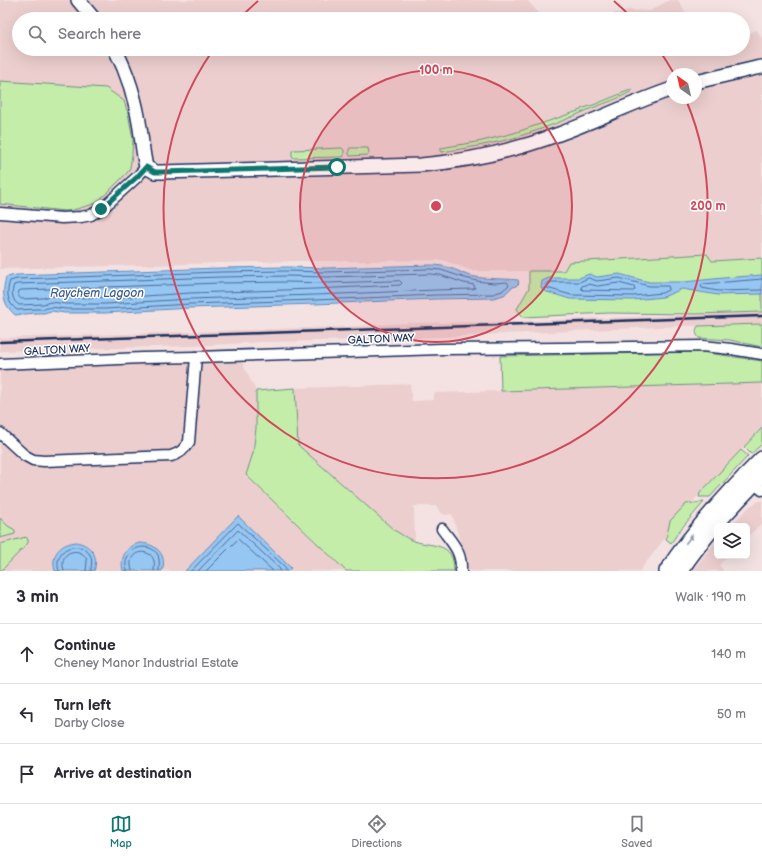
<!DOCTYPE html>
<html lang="en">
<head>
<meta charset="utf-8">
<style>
  :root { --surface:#fff; --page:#f2f2f3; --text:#2b2b33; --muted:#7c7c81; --line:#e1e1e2; --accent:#0f766e }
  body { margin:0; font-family:"Balsamiq Sans",sans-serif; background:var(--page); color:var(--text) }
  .controls { position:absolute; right:12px; bottom:12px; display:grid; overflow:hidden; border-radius:6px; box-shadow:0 4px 16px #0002 }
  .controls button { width:36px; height:36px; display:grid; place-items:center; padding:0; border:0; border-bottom:1px solid var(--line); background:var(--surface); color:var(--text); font:20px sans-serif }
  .compass { position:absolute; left:666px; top:68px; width:36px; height:36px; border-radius:50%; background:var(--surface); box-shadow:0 4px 16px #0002; rotate:326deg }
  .stop { position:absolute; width:12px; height:12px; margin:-9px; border:3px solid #0f766e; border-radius:50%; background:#fff }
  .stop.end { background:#0f766e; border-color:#fff; box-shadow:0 1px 4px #0008 }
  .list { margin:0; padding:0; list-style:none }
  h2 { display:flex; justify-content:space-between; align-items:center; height:52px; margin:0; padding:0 16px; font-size:17px }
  h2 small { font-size:13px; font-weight:400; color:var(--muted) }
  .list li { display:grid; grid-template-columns:26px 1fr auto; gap:12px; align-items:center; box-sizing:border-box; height:60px; padding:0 16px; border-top:1px solid var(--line) }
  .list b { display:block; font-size:15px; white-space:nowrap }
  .list p { margin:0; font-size:13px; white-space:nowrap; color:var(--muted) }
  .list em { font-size:13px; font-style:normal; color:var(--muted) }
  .icon { flex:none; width:22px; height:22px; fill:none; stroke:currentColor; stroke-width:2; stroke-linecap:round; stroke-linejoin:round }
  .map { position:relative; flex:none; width:762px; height:571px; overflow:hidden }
  .search { position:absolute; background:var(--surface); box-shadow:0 4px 16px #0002; left:12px; right:12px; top:12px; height:44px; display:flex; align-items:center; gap:10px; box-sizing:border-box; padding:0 14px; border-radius:22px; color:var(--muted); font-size:15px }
  .sheet { height:232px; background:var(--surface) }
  nav { display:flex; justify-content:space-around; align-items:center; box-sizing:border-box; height:56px; border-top:1px solid var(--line); background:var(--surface); font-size:11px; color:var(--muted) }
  nav a { display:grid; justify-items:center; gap:2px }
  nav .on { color:var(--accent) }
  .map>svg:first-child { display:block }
  .built { fill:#eccece; fill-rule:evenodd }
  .green { fill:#c4eda9; stroke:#708e84 }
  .water { fill:#96c6f2; stroke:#658ab7 }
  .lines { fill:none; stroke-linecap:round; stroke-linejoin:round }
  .shore { stroke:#4c6b99; stroke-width:1 }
  .minor-casing { stroke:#1b2f5e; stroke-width:13 }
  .tertiary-casing { stroke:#1b2f5e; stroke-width:16 }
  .secondary-casing { stroke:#1b2f5e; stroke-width:18 }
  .minor { stroke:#fff; stroke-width:10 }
  .tertiary { stroke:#fff; stroke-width:13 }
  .secondary { stroke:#fff; stroke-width:15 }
  .rail { stroke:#1b2f5e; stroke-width:2.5 }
  .oneway { fill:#8d97ae }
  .route { stroke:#0f766e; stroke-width:5 }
  .ring { fill:none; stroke:#d1495b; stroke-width:2 }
  .labels { text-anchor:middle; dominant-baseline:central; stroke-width:3; stroke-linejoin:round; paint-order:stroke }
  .street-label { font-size:11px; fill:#1b2f5e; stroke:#fff }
  .water-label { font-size:12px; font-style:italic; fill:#405c8a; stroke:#fff }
  .centre { fill:#d1495b; stroke:#fff; stroke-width:2 }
  .ring-label { font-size:12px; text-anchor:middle; font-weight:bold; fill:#d1495b; stroke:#fff; stroke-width:3; stroke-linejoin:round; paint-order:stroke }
</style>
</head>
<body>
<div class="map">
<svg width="762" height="571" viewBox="0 0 762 571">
  <rect width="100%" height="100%" fill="#f4e2e2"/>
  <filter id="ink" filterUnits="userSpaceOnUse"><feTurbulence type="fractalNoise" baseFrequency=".025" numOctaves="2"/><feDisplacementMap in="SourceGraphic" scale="8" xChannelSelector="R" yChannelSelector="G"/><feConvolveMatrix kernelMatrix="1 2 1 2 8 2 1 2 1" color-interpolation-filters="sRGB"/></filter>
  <g filter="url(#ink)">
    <g class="built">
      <path d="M0 0H527L544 19H19V49H743V35L757 30 762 39V258L712 261 707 254 570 262 564 271H473L443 260 366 261H300L0 269ZM672 74H696V98H672Z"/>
      <polygon points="669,0 678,0 689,19 591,19 629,10 650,11"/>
      <polygon points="762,312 762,324 683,326 372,340 262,342 195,346 0,351 0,338 337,327 409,323 502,322"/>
      <polygon points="236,350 256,391 256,428 253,453 246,476 346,571 0,571 0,359"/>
      <polygon points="762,383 762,428 700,493 641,569 640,571 469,571 452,514 445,515 440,512 436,506 414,506 415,541 410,540 394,530 298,445 295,388 410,384 412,401 434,400 434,393"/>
      <polygon points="759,501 762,501 762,523 747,537 747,526 730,526 750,506"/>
      <polygon points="717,540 717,556 728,556 719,565 724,571 692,571"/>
    </g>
    <g class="green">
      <polygon points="0,81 106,88 124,101 128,113 133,139 132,155 130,168 127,173 107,193 94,204 73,210 65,211 0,204"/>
      <path d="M630 90H632V91C620 98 606 103 592 108 568 119 543 129 517 137 493 144 467 148 442 152L441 151V148L482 141 514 133 581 110V109L596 104Z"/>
      <polygon points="342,148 344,150 344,156 343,157 294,158 292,156 292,151 294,150"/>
      <polygon points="350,148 368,148 369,154 368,155 350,156 349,154 349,149"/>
      <polygon points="707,254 712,261 762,258 762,312 695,314 609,313 523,317 517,309 529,288 529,271 564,271 569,262"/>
      <path d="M762 324V347L730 340 699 338C696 334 695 331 698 326Z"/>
      <polygon points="701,352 762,361 762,383 501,391 500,356"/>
      <path d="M295 388 298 445 394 530C399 533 405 537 411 540 432 548 454 540 454 571H346L246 475 253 453 256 428V391Z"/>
      <polygon points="762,428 762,444 751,454 744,447"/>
      <polygon points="741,450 748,456 710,497 699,497 700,493"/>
      <polygon points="704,502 680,530 671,543 666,539 670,521 686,504"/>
      <polygon points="0,518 8,526 15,530 15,534 0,538"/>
      <polygon points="26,537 28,540 28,543 1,571 0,571 0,544"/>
    </g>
    <g class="water">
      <path d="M430 265C440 265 449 267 458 271 461 272 464 274 467 275 483 280 501 278 518 280L519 283 516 286 511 288 504 295 493 298 436 299 315 304 190 308 105 313H65L51 311 44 313H36L15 315C2 303 2 293 6 277L16 275 221 268 287 267 326 268Z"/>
      <polygon points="589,274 597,277 619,274 649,282 684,282 723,278 762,275 762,294 718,295 682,289 663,297 633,300 570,299 544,291 541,287 542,281 549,278 579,278"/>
      <polygon points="238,516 291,568 288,571 185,571"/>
      <path d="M77 542C92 546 99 556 94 571H55C50 554 61 543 77 542Z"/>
      <path d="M139 543C155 543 168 554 162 571H123C120 557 125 548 139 543Z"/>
    </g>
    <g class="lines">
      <g class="shore">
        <path d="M430 269 441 270 465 278 477 281 494 283 507 282 509 285 502 291 493 294 436 295 315 300 190 304 105 309H66L51 307 44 309H36L17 310C7 303 6 292 10 281L17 279 221 272 287 271 326 272Z"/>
        <path d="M430 274 440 275 464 283 474 285 475 288 473 289 436 290 315 295 190 299 105 304H66L51 302 43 304 19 305C12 301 11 292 14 285L17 284 221 277 287 276 326 277Z"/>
        <polygon points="589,278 597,281 619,278 649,286 668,286 669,288 668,290 662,293 633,296 571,295 547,288 545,286 546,284 550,282 579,282"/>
        <polyline points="762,279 703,284 701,286 702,288 718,291 762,290"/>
        <path d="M400 281 402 283 400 285 315 289 190 293 130 297 66 298 51 296 43 298 22 299C18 298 18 293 19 291L21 290 221 283 287 282 326 283Z"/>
        <polygon points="619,283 634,287 635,290 633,291 583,290 581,288 582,286 589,284 597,286"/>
        <path d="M59 571C58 567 57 562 59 558 63 545 83 542 90 555 93 560 91 566 91 571"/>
        <path d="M64 571C63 567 62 562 64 558 69 548 85 550 87 561 87 564 86 568 86 571"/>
        <path d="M127 571C126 567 125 563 127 558 132 545 151 543 158 555 160 560 159 566 159 571"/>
        <path d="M132 571C131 567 130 563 132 558 137 549 152 551 154 561 155 565 154 568 154 571"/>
        <polyline points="191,571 238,523 285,567 286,571"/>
        <polyline points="198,571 238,530 280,569 280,571"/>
        <polyline points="206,571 238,539 273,571"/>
      </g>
      <g class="minor-casing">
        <g id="minor">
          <polyline points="0,213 62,218 81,217 91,215 104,207 137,177 146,167"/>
          <polyline points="0,364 143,358 196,357 441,349 561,348 703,346 731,349 762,354"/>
          <path d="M0 433 24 455 33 460 44 461 171 456C181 453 183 450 189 442L196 357"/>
          <polyline points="754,483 762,490"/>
          <path d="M442 529C453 544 462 552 461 571"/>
        </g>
      </g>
      <g class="tertiary-casing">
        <g id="tertiary">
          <polyline points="78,0 94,19"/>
          <path d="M115 49C128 74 136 100 140 128 142 141 143 154 146 167L155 172H161L421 165C468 161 514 151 559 134 597 120 634 102 672 89"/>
          <polyline points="696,82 756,68 762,67"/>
        </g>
      </g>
      <g class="secondary-casing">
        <g id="secondary">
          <path d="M667 571C694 530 727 494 762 459"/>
          <path d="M680 571C703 536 733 505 762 475"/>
        </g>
      </g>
      <use href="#minor" class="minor"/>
      <use href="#tertiary" class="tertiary"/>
      <use href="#secondary" class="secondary"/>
      <polyline class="rail" points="0,342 762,316"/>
    </g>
    <defs><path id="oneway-solid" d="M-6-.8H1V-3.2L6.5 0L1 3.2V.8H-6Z"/></defs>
    <use class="oneway" href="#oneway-solid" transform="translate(689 539) rotate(-52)"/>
  </g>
  <g class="lines" filter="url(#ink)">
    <polyline class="route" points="101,209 137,177 146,167 155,172 161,172 337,167"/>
  </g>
  <circle cx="436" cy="206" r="136" fill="#d1495b" fill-opacity=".12"/>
  <g class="ring">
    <circle cx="436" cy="206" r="136"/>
    <path d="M239 19A272 272 0 0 1 258 1M614 1A272 272 0 0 1 633 19M659 50A272 272 0 0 1 673 72M686 100A272 272 0 1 1 213 50"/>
  </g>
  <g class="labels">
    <g class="street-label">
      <text transform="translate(381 339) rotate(-2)">GALTON WAY</text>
      <text transform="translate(57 350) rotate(-3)">GALTON WAY</text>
    </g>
    <g class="water-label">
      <text x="97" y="293">Raychem Lagoon</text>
    </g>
  </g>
  <circle cx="436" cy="206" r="6" class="centre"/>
  <g class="ring-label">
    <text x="436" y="74">100 m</text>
    <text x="708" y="210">200 m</text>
  </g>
</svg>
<div class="controls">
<button><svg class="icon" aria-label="layers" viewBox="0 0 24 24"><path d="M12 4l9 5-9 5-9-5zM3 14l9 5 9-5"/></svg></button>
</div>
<svg class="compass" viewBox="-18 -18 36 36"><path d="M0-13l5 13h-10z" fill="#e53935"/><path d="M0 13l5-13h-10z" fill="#7c7c81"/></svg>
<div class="stop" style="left:337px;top:167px"></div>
<div class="stop end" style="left:101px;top:209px"></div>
<div class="search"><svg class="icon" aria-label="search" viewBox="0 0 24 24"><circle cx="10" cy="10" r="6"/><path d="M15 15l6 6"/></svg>Search here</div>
</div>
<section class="sheet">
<h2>3 min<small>Walk · 190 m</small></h2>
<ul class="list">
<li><svg class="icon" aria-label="ahead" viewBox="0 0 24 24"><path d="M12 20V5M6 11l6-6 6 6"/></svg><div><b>Continue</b><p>Cheney Manor Industrial Estate</p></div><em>140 m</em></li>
<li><svg class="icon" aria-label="left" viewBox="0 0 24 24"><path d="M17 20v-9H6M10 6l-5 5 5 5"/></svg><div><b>Turn left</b><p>Darby Close</p></div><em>50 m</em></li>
<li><svg class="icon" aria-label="arrive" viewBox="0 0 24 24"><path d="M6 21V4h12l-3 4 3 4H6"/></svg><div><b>Arrive at destination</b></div></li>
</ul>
</section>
<nav>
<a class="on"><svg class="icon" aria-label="map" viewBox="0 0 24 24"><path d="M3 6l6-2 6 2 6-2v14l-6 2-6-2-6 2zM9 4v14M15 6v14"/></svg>Map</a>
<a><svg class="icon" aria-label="directions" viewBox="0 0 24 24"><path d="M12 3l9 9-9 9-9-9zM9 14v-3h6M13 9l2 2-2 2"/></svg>Directions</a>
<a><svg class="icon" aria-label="saved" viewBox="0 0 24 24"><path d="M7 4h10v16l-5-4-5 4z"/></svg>Saved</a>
</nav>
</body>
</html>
